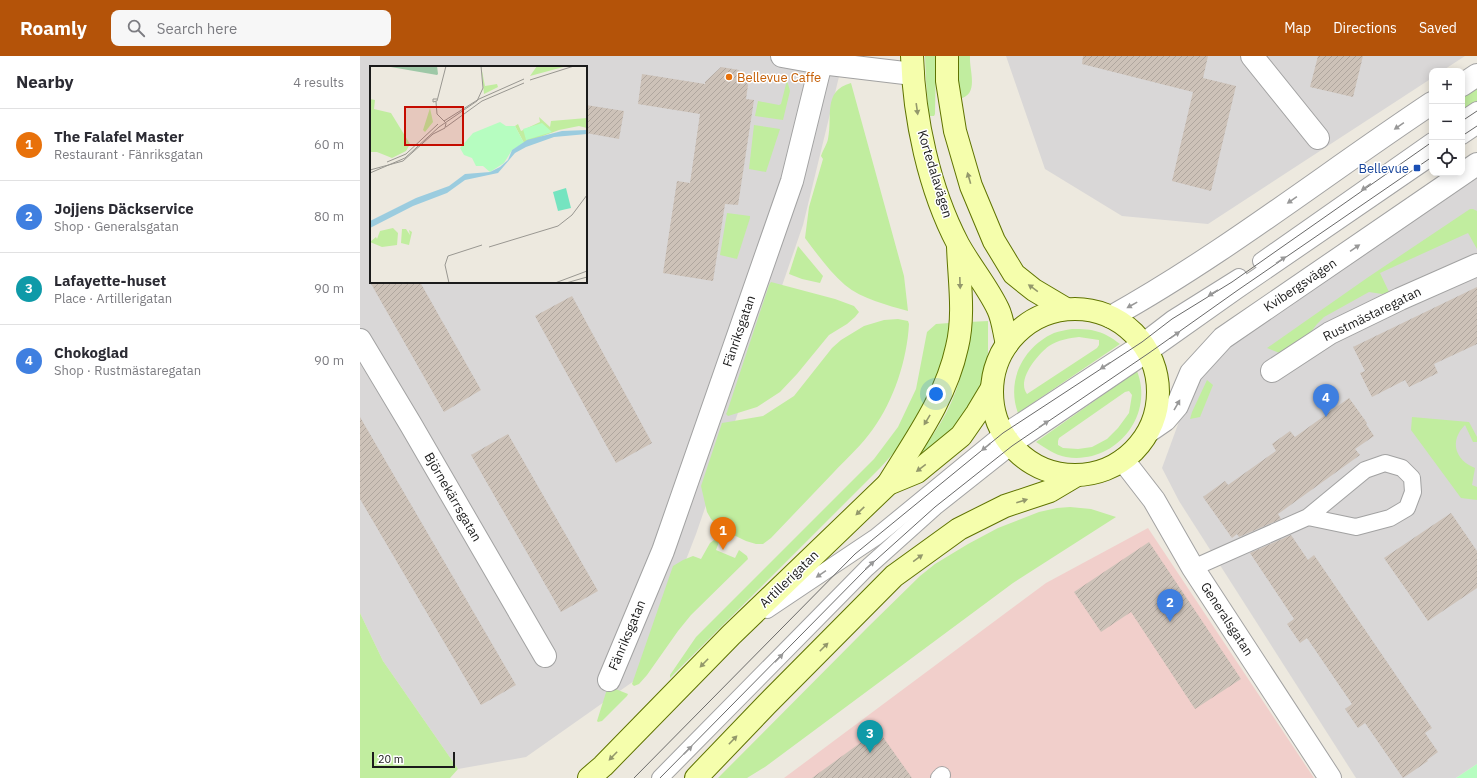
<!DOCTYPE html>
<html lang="en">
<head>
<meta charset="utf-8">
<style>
  :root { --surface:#fff; --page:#f7f7f7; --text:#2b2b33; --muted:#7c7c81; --line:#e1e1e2; --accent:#b45309 }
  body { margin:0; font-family:"IBM Plex Sans",sans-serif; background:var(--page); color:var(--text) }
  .controls { position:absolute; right:12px; top:12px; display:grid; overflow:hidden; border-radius:8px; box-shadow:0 2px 10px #0003 }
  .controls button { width:36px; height:36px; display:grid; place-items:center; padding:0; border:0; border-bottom:1px solid var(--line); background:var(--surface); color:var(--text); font:20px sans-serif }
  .scale { position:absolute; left:12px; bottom:10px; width:83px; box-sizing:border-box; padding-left:4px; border:2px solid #1b1b1b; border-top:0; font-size:11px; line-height:14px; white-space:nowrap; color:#1b1b1b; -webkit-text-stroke:3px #fff; paint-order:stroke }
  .you { position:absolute; left:576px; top:338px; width:14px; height:14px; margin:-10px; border:3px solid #fff; border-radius:50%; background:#1a73e8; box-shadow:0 0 0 6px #1a73e833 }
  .badge { display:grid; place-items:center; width:26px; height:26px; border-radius:50%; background:var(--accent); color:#fff; font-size:13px; font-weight:700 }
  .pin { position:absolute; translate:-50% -33px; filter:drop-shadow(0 1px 2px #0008) }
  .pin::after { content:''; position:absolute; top:21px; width:14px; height:12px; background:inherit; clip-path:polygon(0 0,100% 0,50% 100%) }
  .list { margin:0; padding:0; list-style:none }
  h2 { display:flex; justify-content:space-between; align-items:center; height:52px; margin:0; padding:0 16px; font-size:17px }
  h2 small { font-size:13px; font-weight:400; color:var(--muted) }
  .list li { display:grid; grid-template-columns:26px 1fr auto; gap:12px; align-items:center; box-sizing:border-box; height:72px; padding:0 16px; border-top:1px solid var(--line) }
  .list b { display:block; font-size:15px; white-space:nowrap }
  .list p { margin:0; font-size:13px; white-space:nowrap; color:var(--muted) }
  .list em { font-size:13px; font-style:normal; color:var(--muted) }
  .icon { flex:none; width:22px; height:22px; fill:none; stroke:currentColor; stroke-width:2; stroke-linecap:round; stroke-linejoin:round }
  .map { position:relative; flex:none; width:1117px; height:722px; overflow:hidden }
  header { display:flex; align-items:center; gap:24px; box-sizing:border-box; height:56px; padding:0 20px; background:var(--accent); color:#fff }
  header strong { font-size:19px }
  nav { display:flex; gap:22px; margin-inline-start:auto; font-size:14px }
  .search { width:280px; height:36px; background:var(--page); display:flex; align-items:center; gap:10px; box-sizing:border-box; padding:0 14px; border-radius:8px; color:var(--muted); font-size:15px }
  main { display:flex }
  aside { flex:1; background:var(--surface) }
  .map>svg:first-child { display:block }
  .residential { fill:#d9d7d7; fill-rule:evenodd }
  .commercial { fill:#f1cfcb }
  .grass { fill:#c1ed9f; fill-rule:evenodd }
  .park { fill:#b6fdc0 }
  .building { fill:url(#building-hatch) }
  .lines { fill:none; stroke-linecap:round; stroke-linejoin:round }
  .service-casing { stroke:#a2a2a2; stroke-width:18 }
  .minor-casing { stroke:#a2a2a2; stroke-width:24 }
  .tertiary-casing { stroke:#a2a2a2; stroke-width:24 }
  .secondary-casing { stroke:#5f7300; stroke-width:24 }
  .service { stroke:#fff; stroke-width:16 }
  .minor { stroke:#fff; stroke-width:22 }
  .tertiary { stroke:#fff; stroke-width:22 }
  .secondary { stroke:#f5feac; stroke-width:22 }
  .tram { stroke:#696969; stroke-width:1 }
  .oneway { fill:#93986b }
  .oneway2 { fill:#989898 }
  .food-dot { fill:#e8710a; stroke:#fff; stroke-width:1.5 }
  .transit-dot { fill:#1a4fb4; stroke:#fff; stroke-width:1.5 }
  .labels { text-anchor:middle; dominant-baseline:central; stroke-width:3; stroke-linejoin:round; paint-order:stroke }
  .food-label { font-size:13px; fill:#c56008; stroke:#fff; text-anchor:start }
  .transit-label { font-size:13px; fill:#164399; stroke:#fff; text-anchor:end }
  .street-label { font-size:13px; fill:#1b1b1b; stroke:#fff }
  .inset-road { fill:none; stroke:#999791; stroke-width:1 }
  .view { fill:#c50c00; fill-opacity:0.15; stroke:#c50c00; stroke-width:2 }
  .inset-edge { fill:none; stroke:#1b1b1b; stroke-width:2 }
</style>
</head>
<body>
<header>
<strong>Roamly</strong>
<div class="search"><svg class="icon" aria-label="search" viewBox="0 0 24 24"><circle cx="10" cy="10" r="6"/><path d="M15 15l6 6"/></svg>Search here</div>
<nav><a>Map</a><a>Directions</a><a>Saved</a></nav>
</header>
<main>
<aside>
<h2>Nearby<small>4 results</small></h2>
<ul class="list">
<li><span class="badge" style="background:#e8710a">1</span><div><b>The Falafel Master</b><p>Restaurant · Fänriksgatan</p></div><em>60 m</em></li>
<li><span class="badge" style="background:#3f7fe0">2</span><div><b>Jojjens Däckservice</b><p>Shop · Generalsgatan</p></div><em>80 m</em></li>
<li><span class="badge" style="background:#0f9aa8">3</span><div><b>Lafayette-huset</b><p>Place · Artillerigatan</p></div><em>90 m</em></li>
<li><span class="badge" style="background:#3f7fe0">4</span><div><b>Chokoglad</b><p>Shop · Rustmästaregatan</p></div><em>90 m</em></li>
</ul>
</aside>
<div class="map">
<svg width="1117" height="722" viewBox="0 0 1117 722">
  <defs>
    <pattern id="building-hatch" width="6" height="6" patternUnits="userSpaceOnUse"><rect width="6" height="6" fill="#cdc2b8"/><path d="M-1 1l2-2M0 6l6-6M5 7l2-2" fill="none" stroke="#afa69e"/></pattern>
  </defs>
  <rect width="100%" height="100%" fill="#ede9df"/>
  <g class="residential">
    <path d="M0 0H484L443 169 336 478 281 620 166 701 98 713 23 605 0 557ZM11 11H226V226H11Z"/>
    <polygon points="646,0 1105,0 1082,15 1072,15 1072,22 848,168 762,160 685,113"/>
    <polygon points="1117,119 1117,708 1096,722 996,722 819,445 802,412 832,330 871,285"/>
  </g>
  <polygon class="commercial" points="788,472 954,722 424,722 686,527"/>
  <g class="grass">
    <polygon points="565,0 576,0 575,58 574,60 569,60 566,25"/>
    <path d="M595 0H610C609 15 620 39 599 43Z"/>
    <polygon points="427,24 430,35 423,64 395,60 398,45 419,49 421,48"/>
    <path d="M491 27 544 220 548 255C527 249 502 243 485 229 470 216 457 198 445 182L449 151 463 103 461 100C463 94 467 88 468 83 473 61 462 35 491 27Z"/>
    <polygon points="1117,28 1117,45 1102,55 1102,38"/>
    <polygon points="394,69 420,73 406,116 389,113"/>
    <polygon points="1110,153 1113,153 1117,155 1117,193 1108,177 1020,217 1029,236 1022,238 1009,236 964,261 957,268 944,285 922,298 907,292 1007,222"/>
    <polygon points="367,157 390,160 390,162 377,203 360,199"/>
    <polygon points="438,190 463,220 460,227 442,223 429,218"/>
    <polygon points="411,226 475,243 494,250 499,256 495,261 487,268 469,279 437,318 420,336 397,351 368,360 366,358 367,356 409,229"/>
    <path d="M538 263 548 265 549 268C547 304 534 344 513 373 502 389 487 402 474 416 453 438 432 460 411 482L403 488H396L386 485 361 473 351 463 347 456 341 430 362 367 403 360 434 340 472 292 481 284 504 270 524 264Z"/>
    <path d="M628 265V297L623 323 611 347 594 373 567 397H563L561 394C580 372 595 344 602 315 605 299 606 282 609 266Z"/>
    <polygon points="589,267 589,284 584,312 550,379 520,412 310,622 310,619 336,581 514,403 538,371 556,333 567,276 576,268"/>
    <path d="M712 273C734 273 743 275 760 288L658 357C646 325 663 291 694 277 699 275 706 274 712 273ZM719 281 739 284V289L737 292 667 338C656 324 678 298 689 290 698 284 709 282 719 281Z"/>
    <path d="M777 315C795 361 754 409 706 401 695 399 685 392 676 386ZM769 335 772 339 769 357 758 372 747 383 732 391 718 393 703 392 698 389V385L699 382 765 336Z"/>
    <polygon points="847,324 853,329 840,361 830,363 832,356"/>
    <path d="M1052 361 1109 366 1117 381V386H1113L1105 369C1089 385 1095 404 1115 412L1112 429 1117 431V444L1101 442 1051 374Z"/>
    <polygon points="710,451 731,453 756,461 653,527 405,711 387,722 358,722 508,571 560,520 575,508 608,488 638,472 679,456 697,452"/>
    <polygon points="354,484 359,486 356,494 375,502 379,494 387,500 388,503 331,559 318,575 287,619 279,628 274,630 272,628 313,510 323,504 333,500 341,503 350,487"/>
    <polygon points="0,557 23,605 98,713 90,722 0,722"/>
    <polygon points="248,630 268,638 267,640 242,665 238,666 237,665"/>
  </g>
  <polygon class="park" points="1117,708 1117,722 1096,722"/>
  <g class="building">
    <polygon points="723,0 848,0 843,22 876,30 851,135 812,125 833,36 722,8"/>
    <polygon points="958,0 1003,0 993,41 950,31"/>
    <polygon points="361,11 379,14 388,29 386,43 394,44 378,149 365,148 353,225 303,217 317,125 330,127 340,58 278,48 282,18 345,28 345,26"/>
    <polygon points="226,49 264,55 259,83 226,77"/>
    <polygon points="10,226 60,226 121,334 84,356"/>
    <polygon points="1117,231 1117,288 1074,308 1078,317 1049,331 1045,324 1012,341 1000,317 1005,315 993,291"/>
    <polygon points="212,240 292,387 256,407 175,260"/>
    <polygon points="989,342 1007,367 1006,368 1014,380 995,393 1000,399 918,458 921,463 879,481 877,478 872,482 843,441 865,425 868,429 916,395 912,388 930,375 935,381"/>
    <polygon points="0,361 156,629 121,649 0,443"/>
    <polygon points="148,378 238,535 201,556 111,399"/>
    <polygon points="1091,457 1117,495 1117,532 1068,565 1024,502"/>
    <polygon points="931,479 948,504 954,499 1072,672 1065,677 1078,696 1067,704 1068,705 1043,722 1005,667 998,672 985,653 992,648 947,582 940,587 927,568 934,563 890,497"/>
    <polygon points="789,486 881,623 835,653 771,556 741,576 714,536"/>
    <polygon points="518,674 552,722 452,722"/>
  </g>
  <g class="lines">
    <g class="service-casing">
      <g id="service">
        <polyline points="1102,64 1117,54"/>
        <polyline points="1102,80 1117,70"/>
        <polyline points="901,205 1072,85"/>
        <polyline points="833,512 948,461 1005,414 1025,407 1042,412 1052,422 1053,436 1047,452 1030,462 996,471 948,461"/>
        <polyline points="407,554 516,481 643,377 782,286 812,263 879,221"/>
        <polyline points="300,722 507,512 575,451 652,390 789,297 878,234 1072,101"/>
        <polyline points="579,722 582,719"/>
      </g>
    </g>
    <g class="minor-casing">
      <g id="minor">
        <polyline points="422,0 461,7 553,18"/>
        <polyline points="892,0 958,82"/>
        <polyline points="0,284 51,369 185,600"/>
        <polyline points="912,315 970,277 1040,243 1117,209"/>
        <polyline points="763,404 794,444 833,512 970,722"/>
        <polyline points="249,624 303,495 432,125 461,7"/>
      </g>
    </g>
    <g class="tertiary-casing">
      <g id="tertiary">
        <polyline points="1102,29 1117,19"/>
        <path d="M751 261C864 198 965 118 1072 47"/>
        <polyline points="789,375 805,364 817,350 831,317 863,282 1117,108"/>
      </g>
    </g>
    <g class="secondary-casing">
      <g id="secondary">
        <path d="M552 0C554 62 569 133 598 188 610 210 627 230 638 253 643 263 644 277 647 288"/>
        <polyline points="587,0 587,25 595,75 611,130 634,185 654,218 674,234 706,253"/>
        <circle cx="715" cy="336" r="83"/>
        <path d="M528 428C555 384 586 342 597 291 605 259 599 223 598 190"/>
        <polyline points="229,722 243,710 371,579 528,428 557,416 601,380 617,357 632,332"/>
        <polyline points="336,722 407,648 534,520 599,473 645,450 690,435 717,419"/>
      </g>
    </g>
    <use href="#service" class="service"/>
    <use href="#minor" class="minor"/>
    <use href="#tertiary" class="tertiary"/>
    <use href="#secondary" class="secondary"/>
    <g class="tram">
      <polyline points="1102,65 1117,55"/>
      <polyline points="1102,80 1117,70"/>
      <polyline points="274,722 495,498 643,377 782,286 812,263 872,226 1072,86"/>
      <polyline points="300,722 507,512 575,451 652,390 789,297 878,234 1072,101"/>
    </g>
  </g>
  <defs><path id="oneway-solid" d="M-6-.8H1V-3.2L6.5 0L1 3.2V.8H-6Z"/></defs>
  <g class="oneway">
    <use href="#oneway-solid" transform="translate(557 53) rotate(82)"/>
    <use href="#oneway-solid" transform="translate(609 122) rotate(-106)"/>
    <use href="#oneway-solid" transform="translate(600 227) rotate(88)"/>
    <use href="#oneway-solid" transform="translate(673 232) rotate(-144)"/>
    <use href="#oneway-solid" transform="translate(567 364) rotate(121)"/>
    <use href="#oneway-solid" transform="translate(561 412) rotate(143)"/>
    <use href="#oneway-solid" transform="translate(662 445) rotate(-18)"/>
    <use href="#oneway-solid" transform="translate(500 455) rotate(136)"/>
    <use href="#oneway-solid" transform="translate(558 502) rotate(-36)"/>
    <use href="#oneway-solid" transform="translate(464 591) rotate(-45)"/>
    <use href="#oneway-solid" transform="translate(344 607) rotate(134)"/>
    <use href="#oneway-solid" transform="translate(373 684) rotate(-46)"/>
    <use href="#oneway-solid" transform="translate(253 700) rotate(134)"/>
  </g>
  <g class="oneway2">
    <use href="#oneway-solid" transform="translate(1039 70) rotate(145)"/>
    <use href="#oneway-solid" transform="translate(1006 131) rotate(145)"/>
    <use href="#oneway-solid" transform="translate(932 144) rotate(145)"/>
    <use href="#oneway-solid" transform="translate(995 192) rotate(-34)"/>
    <use href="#oneway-solid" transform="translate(921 204) rotate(-34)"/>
    <use href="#oneway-solid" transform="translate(853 237) rotate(148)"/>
    <use href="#oneway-solid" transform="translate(772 249) rotate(151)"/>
    <use href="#oneway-solid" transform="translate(815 279) rotate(-35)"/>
    <use href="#oneway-solid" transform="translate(745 310) rotate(147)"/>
    <use href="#oneway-solid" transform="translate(817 349) rotate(-60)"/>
    <use href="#oneway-solid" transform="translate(684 368) rotate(-34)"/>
    <use href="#oneway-solid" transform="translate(626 391) rotate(141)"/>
    <use href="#oneway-solid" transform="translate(510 509) rotate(-43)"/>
    <use href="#oneway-solid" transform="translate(461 518) rotate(146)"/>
    <use href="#oneway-solid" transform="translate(419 602) rotate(-46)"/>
    <use href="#oneway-solid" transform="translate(328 694) rotate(-45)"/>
  </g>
  <circle class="food-dot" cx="369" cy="21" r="4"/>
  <rect class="transit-dot" x="1053" y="108" width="8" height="8" rx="2"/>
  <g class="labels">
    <g class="food-label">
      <text x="377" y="21">Bellevue Caffe</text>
    </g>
    <g class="transit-label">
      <text x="1049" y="112">Bellevue</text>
    </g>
    <g class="street-label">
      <text transform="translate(575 118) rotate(73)">Kortedalavägen</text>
      <text transform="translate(940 229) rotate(-34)">Kvibergsvägen</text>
      <text transform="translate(1012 258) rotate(-26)">Rustmästaregatan</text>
      <text transform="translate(379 275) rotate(-71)">Fänriksgatan</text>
      <text transform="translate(93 441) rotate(60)">Björnekärrsgatan</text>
      <text transform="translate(429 523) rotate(-44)">Artillerigatan</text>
      <text transform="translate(867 563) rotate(57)">Generalsgatan</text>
      <text transform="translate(267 579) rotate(-67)">Fänriksgatan</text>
    </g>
  </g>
  <g transform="translate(10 10)">
    <rect width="217" height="217" fill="#ede9df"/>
    <path d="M111 0 115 20 127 18 128 21 114 28ZM167 0H197L160 10ZM0 33 5 34 4 43 21 47 40 78 36 85 22 92 7 86H0ZM60 42 63 56 55 66 53 64ZM169 51 180 61 181 55 217 52V62L209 60 189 64 154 77 145 60 148 58 151 65 170 56ZM23 162 28 167 27 179 12 181 0 176 6 171 7 173 10 165ZM32 163H36L40 169 39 164 42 166 39 179 31 177Z" fill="#c1ed9f"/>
    <path d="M15 0H67L68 8 67 9Z" fill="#9ec8a7"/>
    <path d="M130 56 136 60H145L154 77 142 84 134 97 120 106 113 100H106L102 92 94 89 90 82 103 67ZM172 57 182 66 156 74 153 63Z" fill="#b6fdc0"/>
    <path d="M196 122 201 142 188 145 183 126Z" fill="#75e4c0"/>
    <path d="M217 64V68L184 71 156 81 145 87 128 107 95 114 77 127 43 140 0 162V155L46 132 79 120 95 108 120 106 130 101 138 94 142 84 157 74 192 65Z" fill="#9bccdf"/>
    <path class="inset-road" d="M160 14 204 0M67 33H63V36L67 35 76 0M74 55 109 33 154 13M76 61 112 35 154 17M17 96 36 88 68 58M0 104 33 95 63 68 75 62 76 57 67 48 66 36M0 107 35 92 69 61 107 35 113 22 111 0M119 181 188 160 202 149 217 129M79 217 75 199 78 190 112 179M185 217 217 205M196 217 217 211"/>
    <path class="view" d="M35 41H93V79H35Z"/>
    <rect width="217" height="217" class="inset-edge"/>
  </g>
</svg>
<div class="controls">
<button>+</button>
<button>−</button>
<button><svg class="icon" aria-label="locate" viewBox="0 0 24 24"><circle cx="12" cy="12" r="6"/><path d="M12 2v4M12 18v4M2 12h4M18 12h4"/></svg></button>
</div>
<div class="scale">20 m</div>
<div class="you"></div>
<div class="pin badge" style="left:363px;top:494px;background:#e8710a">1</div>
<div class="pin badge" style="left:810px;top:566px;background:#3f7fe0">2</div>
<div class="pin badge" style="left:510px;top:697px;background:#0f9aa8">3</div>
<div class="pin badge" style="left:966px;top:361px;background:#3f7fe0">4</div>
</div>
</main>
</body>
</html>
